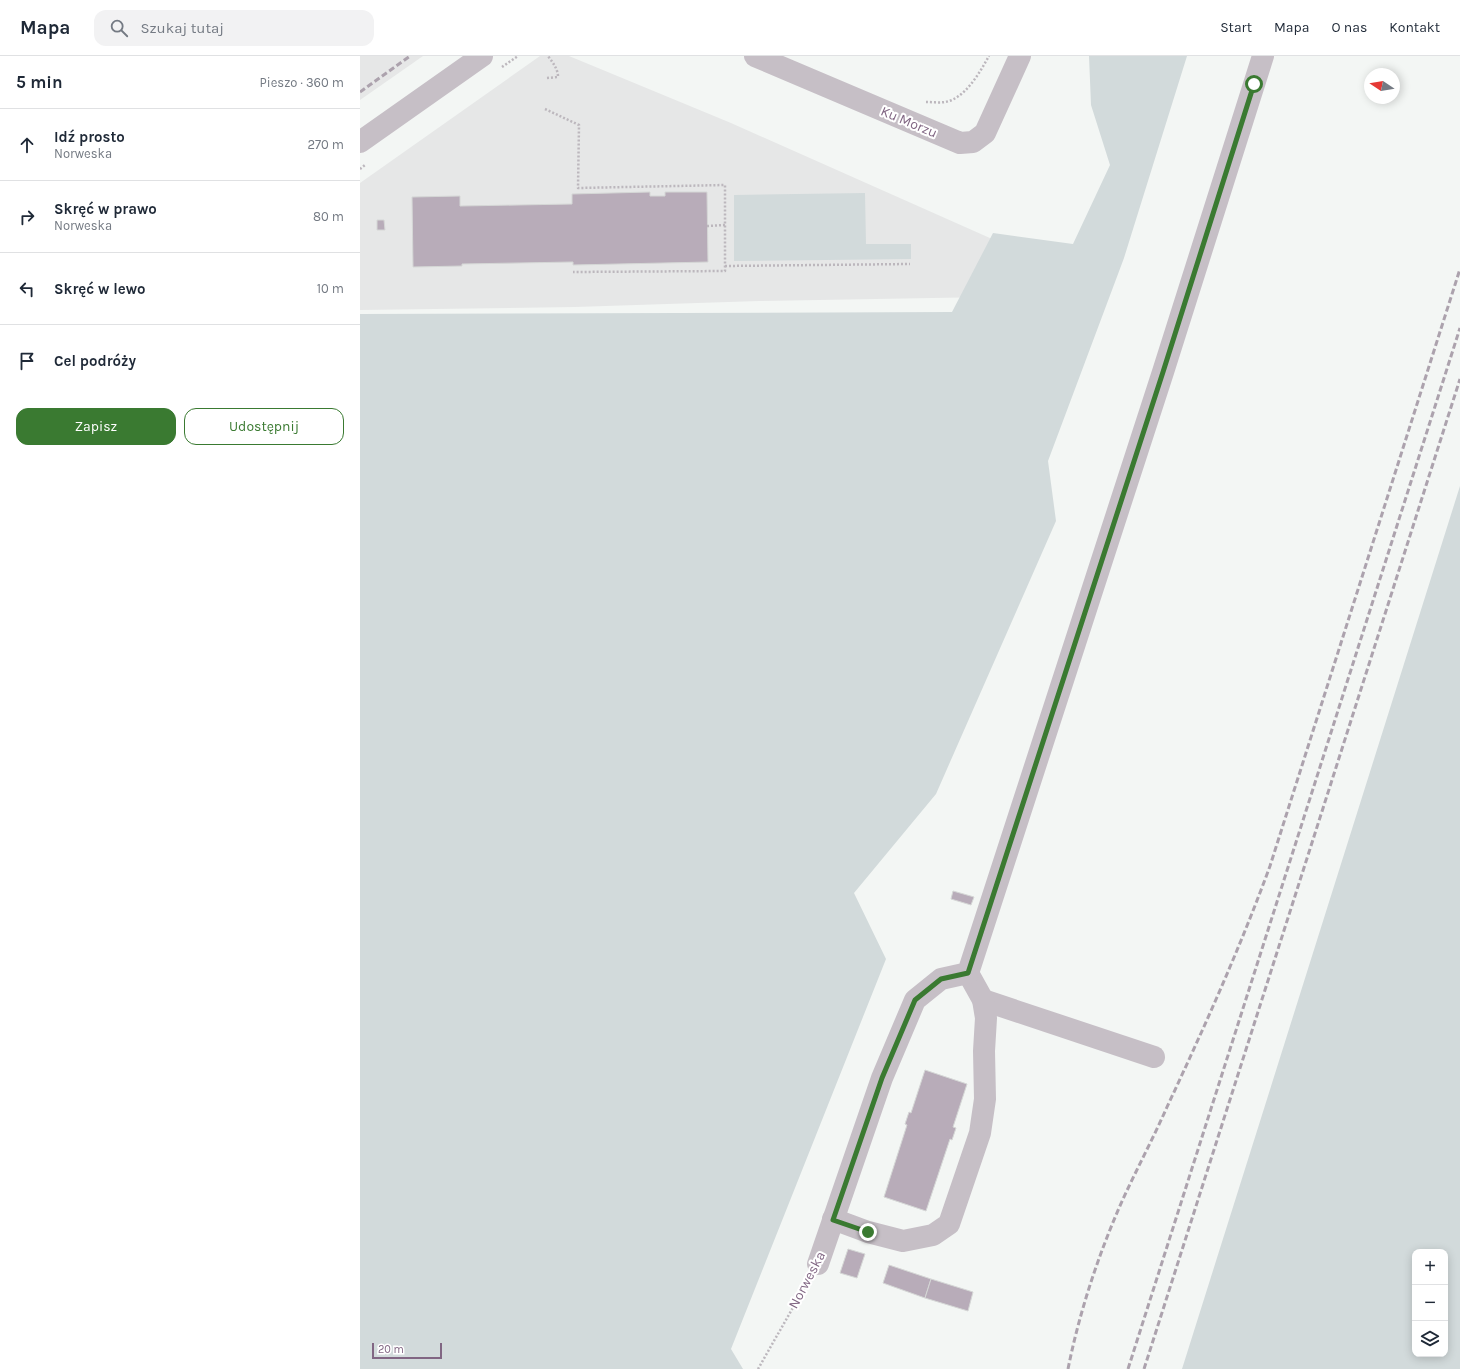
<!DOCTYPE html>
<html lang="pl">
<head>
<meta charset="utf-8">
<style>
  :root { --surface:#fff; --page:#f2f2f3; --text:#1f2937; --muted:#747a83; --line:#e0e1e3; --accent:#3a7a31 }
  body { margin:0; font-family:Karla,sans-serif; background:var(--page); color:var(--text) }
  .controls { position:absolute; right:12px; bottom:12px; display:grid; overflow:hidden; border-radius:8px; box-shadow:0 2px 10px #0003 }
  .controls button { width:36px; height:36px; display:grid; place-items:center; padding:0; border:0; border-bottom:1px solid var(--line); background:var(--surface); color:var(--text); font:20px sans-serif }
  .compass { position:absolute; left:1004px; top:12px; width:36px; height:36px; border-radius:50%; background:var(--surface); box-shadow:0 2px 10px #0003; rotate:282deg }
  .scale { position:absolute; left:12px; bottom:10px; width:70px; box-sizing:border-box; padding-left:4px; border:2px solid #816683; border-top:0; font-size:11px; line-height:14px; white-space:nowrap; color:#816683; -webkit-text-stroke:3px #fff; paint-order:stroke }
  .stop { position:absolute; width:12px; height:12px; margin:-9px; border:3px solid #3a7a31; border-radius:50%; background:#fff }
  .stop.end { background:#3a7a31; border-color:#fff; box-shadow:0 1px 4px #0008 }
  .list { margin:0; padding:0; list-style:none }
  h2 { display:flex; justify-content:space-between; align-items:center; height:52px; margin:0; padding:0 16px; font-size:17px }
  h2 small { font-size:13px; font-weight:400; color:var(--muted) }
  .list li { display:grid; grid-template-columns:26px 1fr auto; gap:12px; align-items:center; box-sizing:border-box; height:72px; padding:0 16px; border-top:1px solid var(--line) }
  .list b { display:block; font-size:15px; white-space:nowrap }
  .list p { margin:0; font-size:13px; white-space:nowrap; color:var(--muted) }
  .list em { font-size:13px; font-style:normal; color:var(--muted) }
  .actions { display:flex; gap:8px; padding:12px 16px }
  .actions a { flex:1; padding:9px 0; border:1px solid var(--accent); border-radius:12px; text-align:center; font-size:14px; color:var(--accent) }
  .actions .main { background:var(--accent); color:#fff }
  .icon { flex:none; width:22px; height:22px; fill:none; stroke:currentColor; stroke-width:2; stroke-linecap:round; stroke-linejoin:round }
  .map { position:relative; flex:none; width:1100px; height:1313px; overflow:hidden }
  header { display:flex; align-items:center; gap:24px; box-sizing:border-box; height:56px; padding:0 20px; background:var(--surface); border-bottom:1px solid var(--line) }
  header strong { font-size:19px }
  nav { display:flex; gap:22px; margin-inline-start:auto; font-size:14px }
  .search { width:280px; height:36px; background:var(--page); display:flex; align-items:center; gap:10px; box-sizing:border-box; padding:0 14px; border-radius:12px; color:var(--muted); font-size:15px }
  main { display:flex }
  aside { flex:1; background:var(--surface) }
  .map>svg:first-child { display:block }
  .built { fill:#e6e7e7 }
  .green { fill:#d2dadb; fill-rule:evenodd }
  .building { fill:#b8acb9; stroke:#d5d7d6 }
  .lines { fill:none; stroke-linecap:round; stroke-linejoin:round }
  .path { stroke:#bcb7bd; stroke-width:2.5; stroke-dasharray:2 2; stroke-linecap:butt }
  .minor { stroke:#c6bfc6; stroke-width:22 }
  .rail { stroke:#aca2ad; stroke-width:3; stroke-dasharray:6 3; stroke-linecap:butt }
  .route { stroke:#3a7a31; stroke-width:5 }
  .labels { text-anchor:middle; dominant-baseline:central; stroke-width:4; stroke-linejoin:round; paint-order:stroke }
  .street-label { font-size:14px; fill:#816683; stroke:#fff }
</style>
</head>
<body>
<header>
<strong>Mapa</strong>
<div class="search"><svg class="icon" aria-label="search" viewBox="0 0 24 24"><circle cx="10" cy="10" r="6"/><path d="M15 15l6 6"/></svg>Szukaj tutaj</div>
<nav><a>Start</a><a>Mapa</a><a>O nas</a><a>Kontakt</a></nav>
</header>
<main>
<aside>
<h2>5 min<small>Pieszo · 360 m</small></h2>
<ul class="list">
<li><svg class="icon" aria-label="ahead" viewBox="0 0 24 24"><path d="M12 20V5M6 11l6-6 6 6"/></svg><div><b>Idź prosto</b><p>Norweska</p></div><em>270 m</em></li>
<li><svg class="icon" aria-label="right" viewBox="0 0 24 24"><path d="M7 20v-9h11M14 6l5 5-5 5"/></svg><div><b>Skręć w prawo</b><p>Norweska</p></div><em>80 m</em></li>
<li><svg class="icon" aria-label="left" viewBox="0 0 24 24"><path d="M17 20v-9H6M10 6l-5 5 5 5"/></svg><div><b>Skręć w lewo</b></div><em>10 m</em></li>
<li><svg class="icon" aria-label="arrive" viewBox="0 0 24 24"><path d="M6 21V4h12l-3 4 3 4H6"/></svg><div><b>Cel podróży</b></div></li>
</ul>
<div class="actions"><a class="main">Zapisz</a><a>Udostępnij</a></div>
</aside>
<div class="map">
<svg width="1100" height="1313" viewBox="0 0 1100 1313">
  <rect width="100%" height="100%" fill="#f3f6f4"/>
  <g class="built">
    <polygon points="0,0 63,0 0,44"/>
    <polygon points="180,0 209,0 371,67 740,231 737,239 399,245 215,251 0,254 0,127"/>
  </g>
  <g class="green">
    <polygon points="729,0 827,0 764,202 688,405 696,465 576,738 494,837 526,903 371,1293 383,1313 0,1313 0,258 592,256 633,177 713,188 750,109 731,49"/>
    <polygon points="505,137 506,188 551,188 551,203 374,205 374,139"/>
    <path d="M1100 430V1313H822ZM1055 1196H1085V1298H1055Z"/>
  </g>
  <g class="building">
    <polygon points="290,136 290,140 305,140 305,136 347,136 348,206 213,209 213,206 102,208 102,210 53,211 52,141 100,140 100,150 212,148 212,138"/>
    <polygon points="17,164 24,164 25,174 17,174"/>
    <polygon points="593,835 614,841 611,849 591,843"/>
    <polygon points="565,1014 607,1028 593,1071 596,1072 592,1084 590,1083 566,1155 524,1141 547,1069 545,1068 549,1056 551,1057"/>
    <polygon points="488,1193 505,1198 497,1222 480,1217"/>
    <polygon points="529,1209 571,1223 565,1242 523,1227"/>
    <polygon points="571,1223 613,1236 608,1255 565,1242"/>
  </g>
  <g class="lines">
    <g class="path">
      <polyline points="142,11 158,0"/>
      <path d="M187 22 198 21C198 13 193 7 188 0"/>
      <path d="M566 46C572 46 579 47 585 46 605 43 620 16 629 0"/>
      <polyline points="185,53 219,69 218,132 365,129 365,215 213,216"/>
      <polyline points="0,113 5,109"/>
      <polyline points="347,170 365,169"/>
      <polyline points="365,210 550,208"/>
      <polyline points="398,1313 447,1227"/>
    </g>
    <g class="minor">
      <polyline points="395,0 600,87 613,86 625,77 660,0"/>
      <polyline points="0,86 122,0"/>
      <polyline points="623,944 794,1001"/>
      <polyline points="473,1163 508,1176 543,1185 573,1179 589,1168 620,1077 625,1043 624,995 626,962 623,944 608,917"/>
      <polyline points="458,1208 522,1022 555,944 581,923 608,917 803,316 903,0"/>
    </g>
    <g class="rail">
      <polyline points="0,36 50,0"/>
      <path d="M708 1313C719 1258 737 1203 759 1152 774 1118 792 1085 807 1051 844 972 880 892 910 810L1100 213"/>
      <polyline points="768,1313 1100,272"/>
      <polyline points="784,1313 1100,323"/>
    </g>
  </g>
  <g class="lines">
    <polyline class="route" points="508,1176 473,1164 522,1022 555,944 581,923 608,917 803,316 894,28"/>
  </g>
  <g class="labels">
    <g class="street-label">
      <text transform="translate(549 66) rotate(23)">Ku Morzu</text>
      <text transform="translate(447 1224) rotate(-62)">Norweska</text>
    </g>
  </g>
</svg>
<div class="controls">
<button>+</button>
<button>−</button>
<button><svg class="icon" aria-label="layers" viewBox="0 0 24 24"><path d="M12 4l9 5-9 5-9-5zM3 14l9 5 9-5"/></svg></button>
</div>
<svg class="compass" viewBox="-18 -18 36 36"><path d="M0-13l5 13h-10z" fill="#e53935"/><path d="M0 13l5-13h-10z" fill="#747a83"/></svg>
<div class="scale">20 m</div>
<div class="stop" style="left:894px;top:28px"></div>
<div class="stop end" style="left:508px;top:1176px"></div>
</div>
</main>
</body>
</html>
